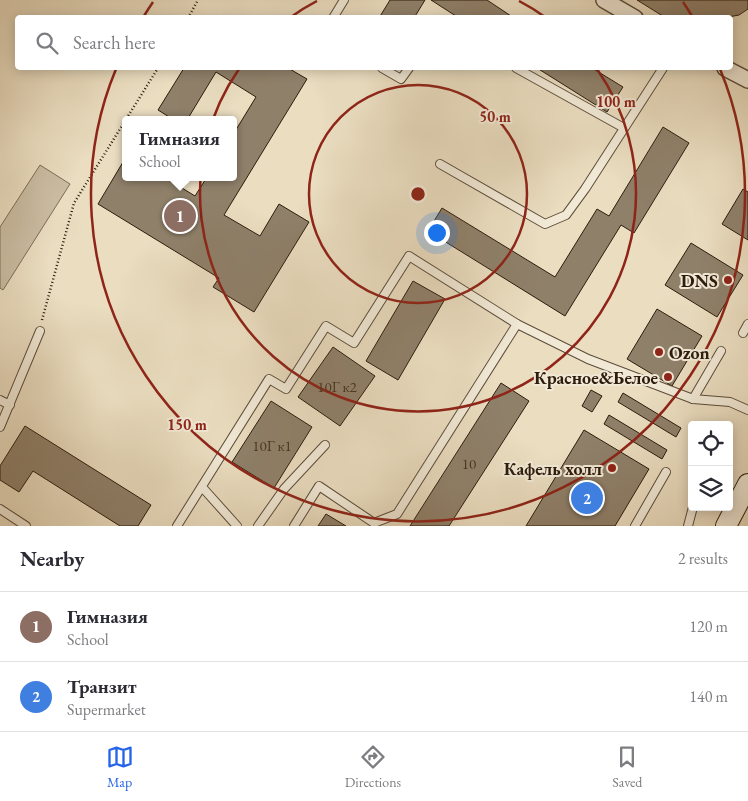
<!DOCTYPE html>
<html lang="en">
<head>
<meta charset="utf-8">
<style>
  :root { --surface:#fff; --page:#f2f2f3; --text:#2b2b33; --muted:#7c7c81; --line:#e1e1e2; --accent:#2563eb }
  body { margin:0; font-family:"EB Garamond",serif; background:var(--page); color:var(--text) }
  .controls { position:absolute; right:15px; bottom:15px; display:grid; overflow:hidden; border-radius:5px; box-shadow:0 2px 12px #0003 }
  .controls button { width:45px; height:45px; display:grid; place-items:center; padding:0; border:0; border-bottom:1px solid var(--line); background:var(--surface); color:var(--text); font:25px sans-serif }
  .you { position:absolute; left:436px; top:232px; width:18px; height:18px; margin:-12px; border:4px solid #fff; border-radius:50%; background:#1a73e8; box-shadow:0 0 0 8px #1a73e833 }
  .badge { display:grid; place-items:center; width:32px; height:32px; border-radius:50%; background:var(--accent); color:#fff; font-size:16px; font-weight:700 }
  .pin { position:absolute; translate:-50% -50%; border:2px solid #fff; box-shadow:0 1px 5px #0006 }
  .popup { position:absolute; left:122px; top:116px; width:115px; height:65px; box-sizing:border-box; display:grid; place-content:center; border-radius:5px; background:var(--surface); filter:drop-shadow(0 1px 4px #0005); font-size:16px; white-space:nowrap; color:var(--muted) }
  .popup b { font-size:19px; color:var(--text) }
  .popup::after { content:''; position:absolute; left:50%; top:100%; margin-left:-10px; border:10px solid transparent; border-top-color:var(--surface) }
  .list { margin:0; padding:0; list-style:none }
  h2 { display:flex; justify-content:space-between; align-items:center; height:65px; margin:0; padding:0 20px; font-size:21px }
  h2 small { font-size:16px; font-weight:400; color:var(--muted) }
  .list li { display:grid; grid-template-columns:32px 1fr auto; gap:15px; align-items:center; box-sizing:border-box; height:70px; padding:0 20px; border-top:1px solid var(--line) }
  .list b { display:block; font-size:19px; white-space:nowrap }
  .list p { margin:0; font-size:16px; white-space:nowrap; color:var(--muted) }
  .list em { font-size:16px; font-style:normal; color:var(--muted) }
  .icon { flex:none; width:28px; height:28px; fill:none; stroke:currentColor; stroke-width:2; stroke-linecap:round; stroke-linejoin:round }
  .map { position:relative; flex:none; width:748px; height:526px; overflow:hidden }
  .search { position:absolute; background:var(--surface); box-shadow:0 2px 12px #0003; left:15px; right:15px; top:15px; height:55px; display:flex; align-items:center; gap:12px; box-sizing:border-box; padding:0 18px; border-radius:5px; color:var(--muted); font-size:19px }
  .sheet { height:205px; background:var(--surface) }
  nav { display:flex; justify-content:space-around; align-items:center; box-sizing:border-box; height:70px; border-top:1px solid var(--line); background:var(--surface); font-size:14px; color:var(--muted) }
  nav a { display:grid; justify-items:center; gap:2px }
  nav .on { color:var(--accent) }
  .map>svg:first-child { display:block }
  .green { fill:#cabca2; stroke:#7c6c58 }
  .building { fill:#8f806a; stroke:#2d1c0d }
  .lines { fill:none; stroke-linecap:round; stroke-linejoin:round }
  .service-casing { stroke:#5c4c3a; stroke-width:10 }
  .minor-casing { stroke:#5c4c3a; stroke-width:18 }
  .secondary-casing { stroke:#2d1c0d; stroke-width:22 }
  .path { stroke:#2d1c0d; stroke-width:2.5; stroke-dasharray:1 2.5; stroke-linecap:butt }
  .service { stroke:#f1e9d6; stroke-width:8 }
  .minor { stroke:#f1e9d6; stroke-width:15 }
  .secondary { stroke:#f1e9d6; stroke-width:20 }
  .ring { fill:none; stroke:#8f2418; stroke-width:2.5 }
  .poi-dot { fill:#8f2418; stroke:#f1e9d6; stroke-width:2 }
  .labels { text-anchor:middle; dominant-baseline:central; stroke-width:4; stroke-linejoin:round; paint-order:stroke }
  .number-label { font-size:15px; fill:#463524 }
  .poi-label { font-size:18px; font-weight:bold; fill:#2d1c0d; stroke:#f1e9d6; text-anchor:end }
  .centre { fill:#8f2418; stroke:#f1e9d6; stroke-width:2.5 }
  .ring-label { font-size:15px; text-anchor:middle; font-weight:bold; fill:#8f2418; stroke:#f1e9d6; stroke-width:4; stroke-linejoin:round; paint-order:stroke }
</style>
</head>
<body>
<div class="map">
<svg width="748" height="526" viewBox="0 0 748 526">
  <rect width="100%" height="100%" fill="#eaddc0"/>
  <filter id="stains"><feTurbulence type="fractalNoise" baseFrequency=".004" numOctaves="4"/><feColorMatrix values="0 0 0 0 .2 0 0 0 0 .09 0 0 0 0 .02 0 0 0 .5 -.17"/></filter>
  <radialGradient id="worn" r=".72"><stop offset=".6" stop-color="#630" stop-opacity="0"/><stop offset="1" stop-color="#630" stop-opacity=".3"/></radialGradient>
  <polygon class="green" points="40,165 70,184 3,290 0,288 0,227"/>
  <g class="building">
    <polygon points="390,0 425,0 414,18 379,18"/>
    <polygon points="431,0 487,0 514,18 459,18"/>
    <polygon points="637,0 748,0 748,9 739,15 723,18 666,18"/>
    <polygon points="184,68 288,68 307,79 224,215 260,236 279,204 309,222 254,312 213,287 219,278 98,204 126,157 126,177 164,177 195,196 207,177 234,177 234,133 256,97 216,72 187,120 174,120 158,110"/>
    <polygon points="537,68 592,68 623,87 607,112"/>
    <polygon points="663,127 689,143 634,233 621,225 565,316 428,231 442,208 555,277 597,209 609,216"/>
    <polygon points="743,189 748,192 748,240 722,224"/>
    <polygon points="691,243 743,275 717,317 665,285"/>
    <polygon points="413,281 445,299 398,380 366,361"/>
    <polygon points="657,309 702,336 672,386 627,359"/>
    <polygon points="333,347 375,376 340,426 298,397"/>
    <polygon points="501,383 529,401 449,526 410,526"/>
    <polygon points="591,390 602,396 592,412 582,406"/>
    <polygon points="623,393 681,428 676,437 618,402"/>
    <polygon points="271,401 312,427 274,488 232,462"/>
    <polygon points="609,415 667,450 662,459 604,424"/>
    <polygon points="25,426 151,505 138,526 120,526 33,471 19,492 0,480 0,466"/>
    <polygon points="584,430 649,469 615,526 526,526"/>
    <polygon points="326,514 346,526 318,526"/>
  </g>
  <g class="lines">
    <g class="service-casing">
      <g id="service">
        <polyline points="333,18 344,0"/>
        <polyline points="382,68 401,79 409,68"/>
        <polyline points="516,68 624,128"/>
        <polyline points="440,164 545,224 566,215 585,189 663,68"/>
        <polyline points="743,333 748,324"/>
        <polyline points="693,399 721,351"/>
        <polyline points="0,400 10,405"/>
        <polyline points="0,427 40,331"/>
        <polyline points="202,487 237,526"/>
        <polyline points="0,509 26,526"/>
        <polyline points="177,526 269,379 286,389 326,326 354,343 409,256 517,324 588,359 693,399 730,402 748,410"/>
        <polyline points="258,526 284,489 325,445"/>
        <polyline points="294,526 319,486 374,523 397,514 517,324"/>
        <polyline points="635,526 666,472"/>
        <polyline points="688,526 693,507"/>
      </g>
    </g>
    <g class="minor-casing">
      <g id="minor">
        <polyline points="604,0 635,18"/>
        <polyline points="725,68 748,80"/>
      </g>
    </g>
    <g class="secondary-casing">
      <polyline id="secondary" points="726,526 748,484"/>
    </g>
    <g class="path">
      <polyline points="188,18 198,0"/>
      <polyline points="42,320 74,203 158,68"/>
    </g>
    <use href="#service" class="service"/>
    <use href="#minor" class="minor"/>
    <use href="#secondary" class="secondary"/>
  </g>
  <g class="ring">
    <circle cx="418" cy="194" r="109"/>
    <path d="M291 17A218 218 0 0 1 317 1M519 1A218 218 0 0 1 545 17M597 69A218 218 0 1 1 239 69"/>
    <path d="M144 16A327 327 0 0 1 153 2M683 2A327 327 0 0 1 692 16M720 69A327 327 0 1 1 116 69"/>
  </g>
  <g class="poi-dot">
    <circle cx="728" cy="280" r="5"/>
    <circle cx="659" cy="352" r="5"/>
    <circle cx="668" cy="377" r="5"/>
    <circle cx="612" cy="468" r="5"/>
  </g>
  <g class="labels">
    <g class="number-label">
      <text x="337" y="386">10Г к2</text>
      <text x="272" y="445">10Г к1</text>
      <text x="469" y="463">10</text>
    </g>
    <g class="poi-label">
      <text x="718" y="280">DNS</text>
      <text x="669" y="352" text-anchor="start">Ozon</text>
      <text x="658" y="377">Красное&amp;Белое</text>
      <text x="602" y="468">Кафель холл</text>
    </g>
  </g>
  <circle cx="418" cy="194" r="8" class="centre"/>
  <g class="ring-label">
    <text x="616" y="107">100 m</text>
    <text x="495" y="122">50 m</text>
    <text x="187" y="430">150 m</text>
  </g>
  <rect width="100%" height="100%" filter="url(#stains)"/>
  <rect width="100%" height="100%" fill="url(#worn)"/>
</svg>
<div class="controls">
<button><svg class="icon" aria-label="locate" viewBox="0 0 24 24"><circle cx="12" cy="12" r="6"/><path d="M12 2v4M12 18v4M2 12h4M18 12h4"/></svg></button>
<button><svg class="icon" aria-label="layers" viewBox="0 0 24 24"><path d="M12 4l9 5-9 5-9-5zM3 14l9 5 9-5"/></svg></button>
</div>
<div class="you"></div>
<div class="pin badge" style="left:180px;top:216px;background:#8d6e63">1</div>
<div class="popup"><b>Гимназия</b>School</div>
<div class="pin badge" style="left:587px;top:498px;background:#3f7fe0">2</div>
<div class="search"><svg class="icon" aria-label="search" viewBox="0 0 24 24"><circle cx="10" cy="10" r="6"/><path d="M15 15l6 6"/></svg>Search here</div>
</div>
<section class="sheet">
<h2>Nearby<small>2 results</small></h2>
<ul class="list">
<li><span class="badge" style="background:#8d6e63">1</span><div><b>Гимназия</b><p>School</p></div><em>120 m</em></li>
<li><span class="badge" style="background:#3f7fe0">2</span><div><b>Транзит</b><p>Supermarket</p></div><em>140 m</em></li>
</ul>
</section>
<nav>
<a class="on"><svg class="icon" aria-label="map" viewBox="0 0 24 24"><path d="M3 6l6-2 6 2 6-2v14l-6 2-6-2-6 2zM9 4v14M15 6v14"/></svg>Map</a>
<a><svg class="icon" aria-label="directions" viewBox="0 0 24 24"><path d="M12 3l9 9-9 9-9-9zM9 14v-3h6M13 9l2 2-2 2"/></svg>Directions</a>
<a><svg class="icon" aria-label="saved" viewBox="0 0 24 24"><path d="M7 4h10v16l-5-4-5 4z"/></svg>Saved</a>
</nav>
</body>
</html>
